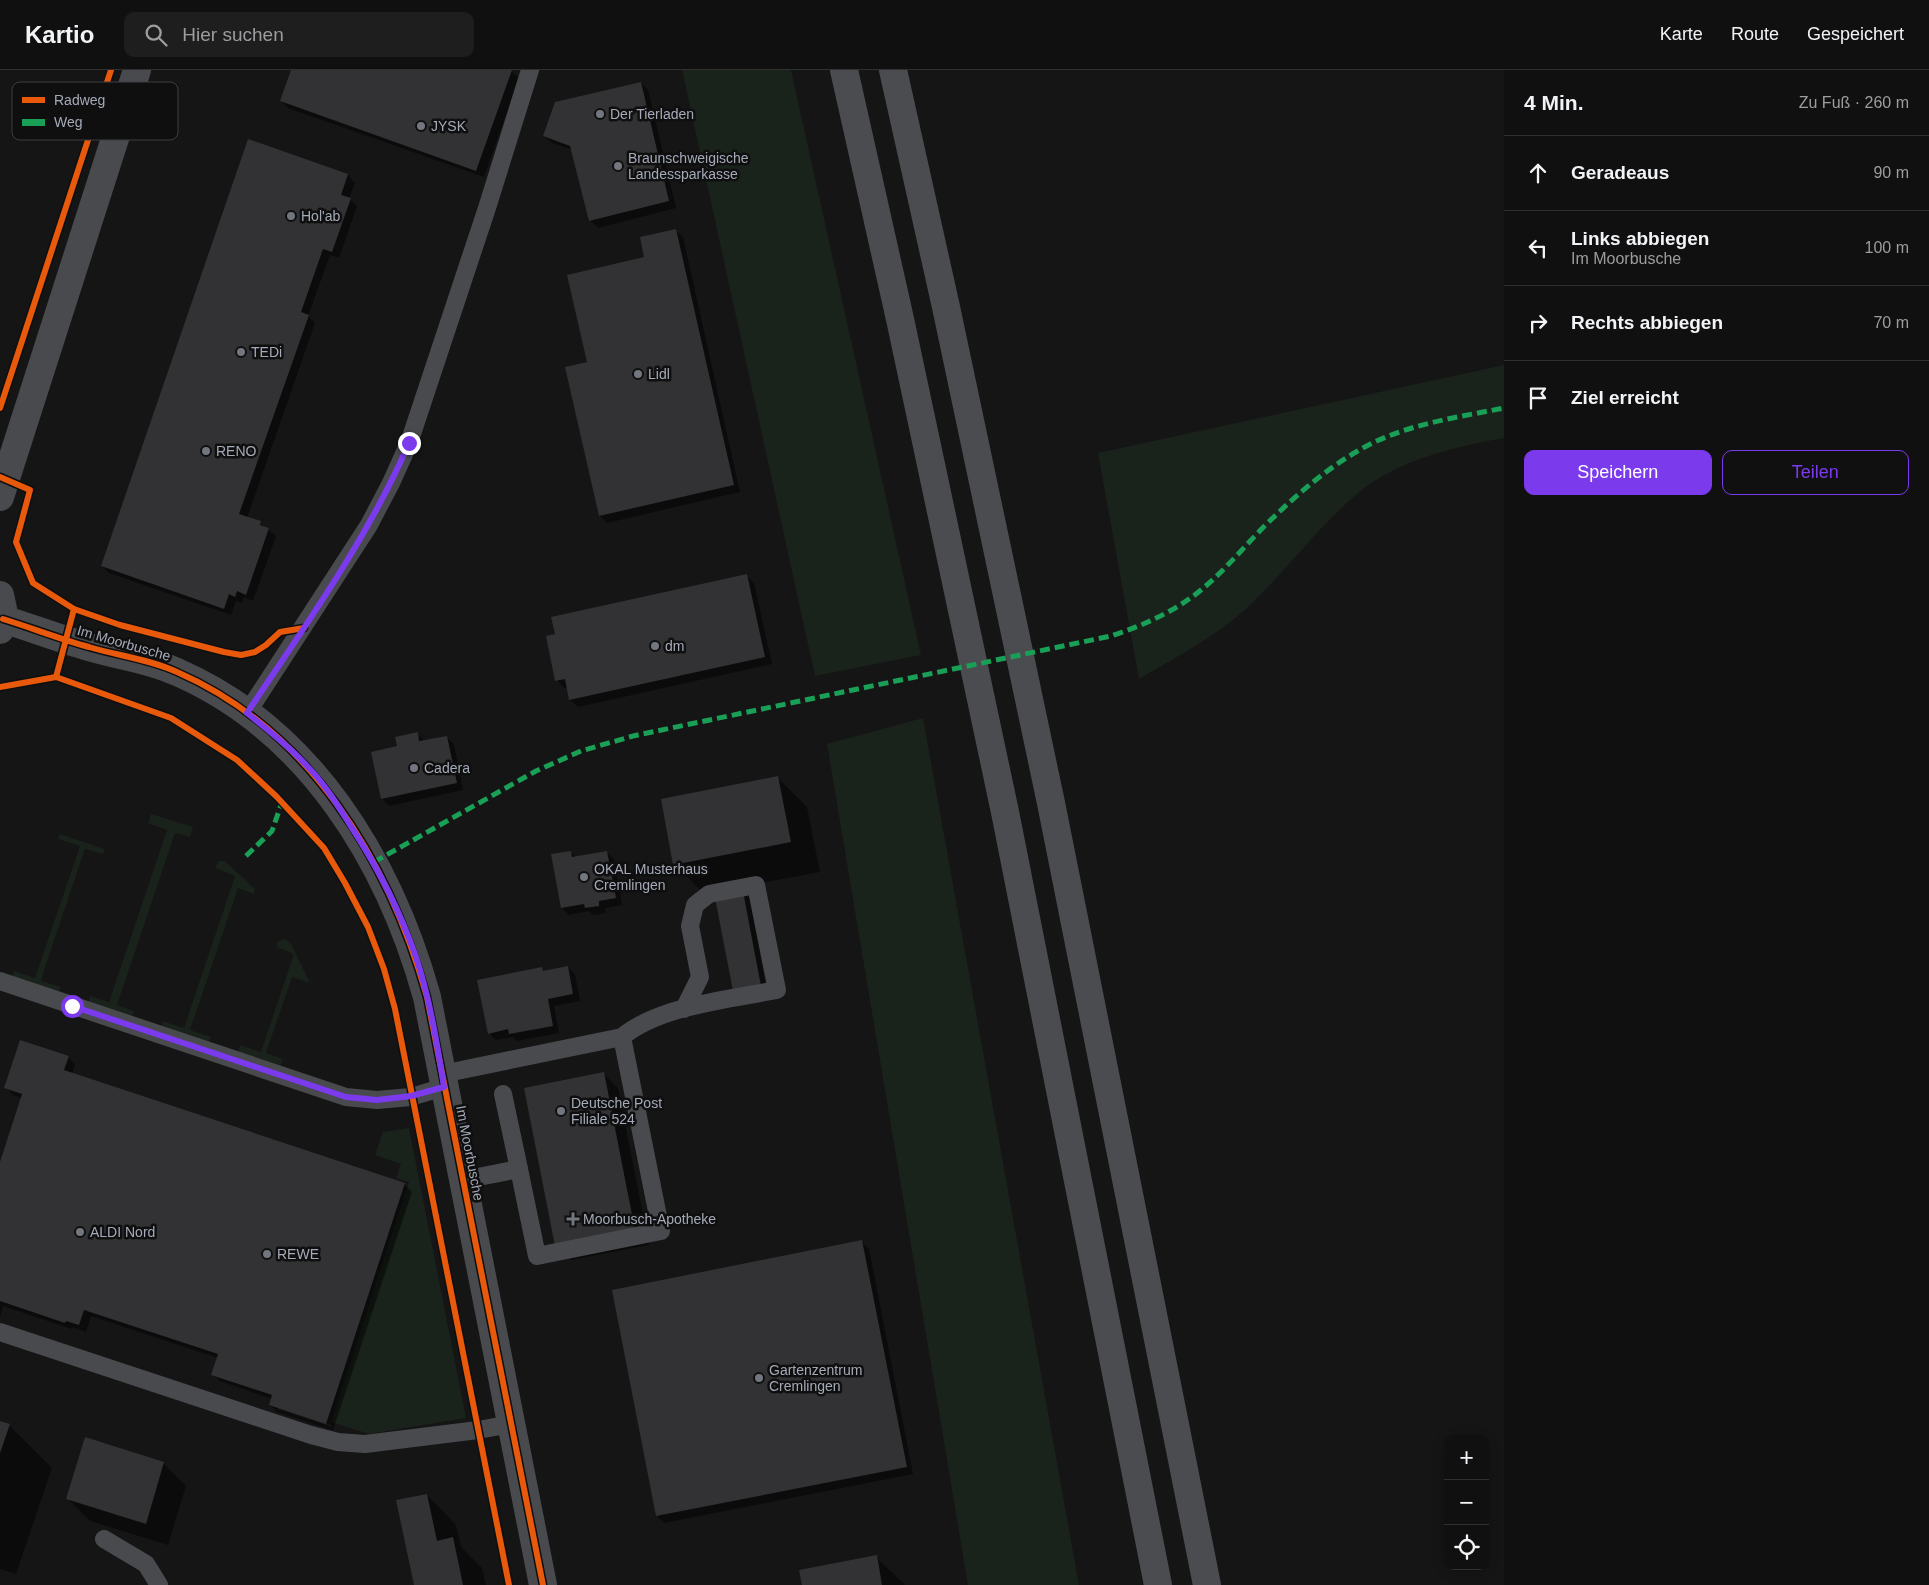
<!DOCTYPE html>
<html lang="de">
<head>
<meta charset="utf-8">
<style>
  :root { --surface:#101010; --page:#1e1e1e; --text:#f1f3f6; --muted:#9c9d9f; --line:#303030; --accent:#7c3aed }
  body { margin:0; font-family:Helvetica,sans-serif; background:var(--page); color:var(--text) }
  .controls { position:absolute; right:15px; bottom:15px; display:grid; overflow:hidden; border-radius:10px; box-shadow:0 2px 12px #0003 }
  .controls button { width:45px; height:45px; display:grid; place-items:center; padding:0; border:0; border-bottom:1px solid var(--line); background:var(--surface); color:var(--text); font:25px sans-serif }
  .stop { position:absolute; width:15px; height:15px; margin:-11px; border:4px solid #7c3aed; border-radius:50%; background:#fff }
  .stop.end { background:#7c3aed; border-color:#fff; box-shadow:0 1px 5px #0008 }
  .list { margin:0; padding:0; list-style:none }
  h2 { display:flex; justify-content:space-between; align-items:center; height:65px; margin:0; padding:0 20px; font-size:21px }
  h2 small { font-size:16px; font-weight:400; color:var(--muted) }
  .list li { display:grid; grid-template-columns:32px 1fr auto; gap:15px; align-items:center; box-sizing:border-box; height:75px; padding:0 20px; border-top:1px solid var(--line) }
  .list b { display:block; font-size:19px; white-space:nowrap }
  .list p { margin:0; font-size:16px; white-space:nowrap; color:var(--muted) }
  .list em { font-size:16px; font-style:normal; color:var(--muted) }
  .actions { display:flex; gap:10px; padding:15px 20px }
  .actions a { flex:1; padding:11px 0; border:1px solid var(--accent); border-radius:10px; text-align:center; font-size:18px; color:var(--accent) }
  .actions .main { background:var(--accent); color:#fff }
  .icon { flex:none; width:28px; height:28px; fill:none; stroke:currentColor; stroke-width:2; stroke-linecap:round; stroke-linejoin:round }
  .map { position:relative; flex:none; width:1504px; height:1515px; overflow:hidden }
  header { display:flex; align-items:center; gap:30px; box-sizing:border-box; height:70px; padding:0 25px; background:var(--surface); border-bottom:1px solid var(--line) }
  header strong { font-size:24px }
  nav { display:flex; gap:28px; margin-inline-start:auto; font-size:18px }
  .search { width:350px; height:45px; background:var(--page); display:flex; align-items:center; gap:12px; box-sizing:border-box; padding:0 18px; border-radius:10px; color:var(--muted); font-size:19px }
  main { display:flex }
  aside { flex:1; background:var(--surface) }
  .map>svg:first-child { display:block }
  .green { fill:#1a221c }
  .shadow { fill:#0007; fill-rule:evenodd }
  .building { fill:#323234 }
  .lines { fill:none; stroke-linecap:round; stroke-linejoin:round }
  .service { stroke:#484a4e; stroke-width:18 }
  .tertiary { stroke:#484a4e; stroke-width:28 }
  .motorway { stroke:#4b4c50; stroke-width:28 }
  .quiet { stroke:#1a9f57; stroke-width:5; stroke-dasharray:10 5; stroke-linecap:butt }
  .cycleway-casing { stroke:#0f0f10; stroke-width:9 }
  .cycleway { stroke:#e8590c; stroke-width:6 }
  .route { stroke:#7c3aed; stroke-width:6 }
  .poi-dot { fill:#72767e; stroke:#0f0f10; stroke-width:2 }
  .labels { text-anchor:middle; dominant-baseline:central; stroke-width:5; stroke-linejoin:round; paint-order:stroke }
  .poi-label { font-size:14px; fill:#a4aab7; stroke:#0f0f10; text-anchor:start }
  .street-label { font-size:14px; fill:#a4aab7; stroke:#0f0f10 }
  .key { fill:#0f0f10; stroke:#3c3e42; stroke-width:1 }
  .key-label { font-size:14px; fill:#a4aab7 }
</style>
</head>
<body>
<header>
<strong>Kartio</strong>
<div class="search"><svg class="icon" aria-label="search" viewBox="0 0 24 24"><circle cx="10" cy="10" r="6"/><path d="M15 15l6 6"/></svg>Hier suchen</div>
<nav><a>Karte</a><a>Route</a><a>Gespeichert</a></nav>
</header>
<main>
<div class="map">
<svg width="1504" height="1515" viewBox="0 0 1504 1515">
  <rect width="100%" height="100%" fill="#151515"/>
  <g class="green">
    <polygon points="682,0 791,0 921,585 815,606"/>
    <path d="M1504 295V368C1454 377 1397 390 1357 424 1317 458 1287 500 1249 536 1217 566 1176 587 1139 609L1098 383Z"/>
    <polygon points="923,648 1079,1515 968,1515 827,674"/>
    <polygon points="151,744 193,757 190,767 175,763 117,935 134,941 132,948 88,933 90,926 109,932 167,760 148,753"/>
    <polygon points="60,764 105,779 103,784 85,779 44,900 41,911 61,917 59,922 12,906 14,901 35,908 80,776 58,769"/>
    <polygon points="219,791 224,791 228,794 255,819 254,824 238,818 190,960 211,967 209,972 162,957 163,951 184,958 235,806 215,798"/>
    <polygon points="285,869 291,874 310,913 292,907 266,983 283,989 280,997 238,982 240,975 261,982 294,884 277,877 277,872"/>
    <polygon points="409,1058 466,1348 369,1364 331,1352 409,1112 396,1108 401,1094 375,1085 383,1062"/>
  </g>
  <g class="shadow">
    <polygon points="292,0 510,0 519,8 484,107 288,38 281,31"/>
    <polygon points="641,13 648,20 676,138 598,158 590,150 573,80 552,73 544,66"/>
    <polygon points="249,71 348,105 355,113 349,129 357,136 339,188 330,185 308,246 315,253 247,448 260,453 276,466 253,531 244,527 242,533 236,531 231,545 109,503 102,496"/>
    <polygon points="675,160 683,167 740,422 607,453 600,446 588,293 646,188"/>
    <polygon points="747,506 754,513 772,594 578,637 570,630 568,617 564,618 557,610"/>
    <polygon points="417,663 424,670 446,667 454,674 463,720 389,736 382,728 399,677"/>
    <polygon points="778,708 807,737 820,802 744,816 748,820 767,923 741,928 715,822 704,824 675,794"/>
    <polygon points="571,782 576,787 607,782 614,789 622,835 605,838 606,843 593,845 589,841 569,845 562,838"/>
    <polygon points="568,897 575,904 580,931 554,936 559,963 517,971 513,967 496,970 489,963 542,899 545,902"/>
    <path d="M68 987 75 994 72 1004 404 1114 412 1122 333 1360 277 1342 270 1335 272 1329 220 1311 213 1304 218 1288 91 1246 86 1262 73 1257 72 1259 3 1236 0 1247V1096L22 1028 13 1025 6 1017ZM277 1337 332 1355V1357L277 1339Z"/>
    <polygon points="603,1003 618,1018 649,1175 571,1190 556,1175"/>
    <polygon points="862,1172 869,1179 913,1404 664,1453 657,1446"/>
    <polygon points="0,1352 9,1355 52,1398 16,1504 0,1499"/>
    <polygon points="86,1369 164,1394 186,1416 168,1475 90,1451 67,1428"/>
    <polygon points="427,1425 456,1455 461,1477 482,1498 486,1515 415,1515"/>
    <polygon points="876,1487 905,1515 803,1515"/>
  </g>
  <g class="building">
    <polygon points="291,0 512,0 476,101 280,31"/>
    <polygon points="641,12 669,131 589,151 570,76 543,66 555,32"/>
    <polygon points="248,69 348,104 341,125 351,128 332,182 323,179 301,242 309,245 239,444 261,451 260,455 269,458 246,525 237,521 235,527 229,524 224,539 101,496"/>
    <polygon points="676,159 734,415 599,446 565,297 587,292 567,205 644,187 640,167"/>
    <polygon points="747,504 765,587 569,630 565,609 555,611 546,566 555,564 551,547"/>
    <polygon points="418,662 419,671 447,666 457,713 381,729 371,682 397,676 395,667"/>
    <polygon points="778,706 791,772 673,795 661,729"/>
    <polygon points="571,781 572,787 607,781 616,828 599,831 599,836 585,838 584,834 561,838 551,784"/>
    <polygon points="741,811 761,916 733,921 713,817"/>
    <polygon points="568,896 573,924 548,929 553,956 509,964 508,959 488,964 477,910 542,897 543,901"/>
    <polygon points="20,970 69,986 64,1000 405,1113 326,1354 269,1335 272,1325 211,1305 218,1284 84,1240 79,1255 66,1251 65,1253 0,1231 0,1092 22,1024 4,1018"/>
    <polygon points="604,1002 635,1160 555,1176 524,1018"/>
    <polygon points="862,1170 907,1397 656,1446 612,1220"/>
    <polygon points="0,1351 10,1354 0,1383"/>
    <polygon points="85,1367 164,1392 146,1454 66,1429"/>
    <polygon points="427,1424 437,1471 453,1467 463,1515 414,1515 396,1430"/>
    <polygon points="877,1485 882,1515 802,1515 799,1500"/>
  </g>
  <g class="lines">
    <g class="service">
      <polyline points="247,643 369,455 391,413 409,373 487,138 530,0"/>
      <polyline points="0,911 346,1027 377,1030 411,1027 444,1017"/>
      <path d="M442 1004 622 967C659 936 730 929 777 920L756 815 709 824 695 835 690 856 700 907 684 939"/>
      <polyline points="503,1024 519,1099"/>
      <polyline points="463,1110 519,1099 537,1186 661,1161 622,967"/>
      <polyline points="0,1262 311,1365 338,1372 365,1374 478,1360 511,1354"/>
      <polyline points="104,1469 146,1494 159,1515"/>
    </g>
    <g class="tertiary">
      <polyline points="0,427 137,0"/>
      <polyline points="0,525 3,539 0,560"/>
      <path d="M3 549C32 558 60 569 89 577 119 586 149 589 177 602 310 660 389 791 427 927L543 1515"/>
    </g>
    <g class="motorway">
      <polyline points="844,0 900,249 1005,742 1158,1515"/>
      <polyline points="893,0 946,237 1051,733 1207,1515"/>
    </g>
    <g class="quiet">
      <polyline points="246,786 272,761 282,732"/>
      <path d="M374 792 536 701 581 681 633 666 1111 566C1144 555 1174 542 1201 520 1228 498 1250 469 1276 445 1300 422 1327 399 1356 382 1400 355 1454 348 1504 338"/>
    </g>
    <g class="cycleway-casing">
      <g id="cycleway">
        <polyline points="0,338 111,0"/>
        <polyline points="0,407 30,420 16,472 33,513 74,539"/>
        <path d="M3 549C32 558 60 569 89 577 119 586 149 589 177 602 310 660 389 791 427 927L543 1515"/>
        <polyline points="56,607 74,539 120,555 224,582 241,585 255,582 266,575 280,562 304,558"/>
        <polyline points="0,617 56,607 171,648 237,690 276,726 324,778 345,813 368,857 384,899 395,939 509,1515"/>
      </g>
    </g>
    <use href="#cycleway" class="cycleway"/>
  </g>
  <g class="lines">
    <path class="route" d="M72 936 346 1027 377 1030 411 1026 444 1017C437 974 430 929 416 887 400 841 378 798 352 758 338 736 325 714 307 696 289 676 268 660 247 643 305 556 367 470 409 373"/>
  </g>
  <g class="poi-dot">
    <circle cx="600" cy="44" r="5"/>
    <circle cx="421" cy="56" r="5"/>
    <circle cx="618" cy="96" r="5"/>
    <circle cx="291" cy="146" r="5"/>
    <circle cx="241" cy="282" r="5"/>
    <circle cx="638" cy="304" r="5"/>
    <circle cx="206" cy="381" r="5"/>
    <circle cx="655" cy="576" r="5"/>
    <circle cx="414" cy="698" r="5"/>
    <circle cx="584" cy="807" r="5"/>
    <circle cx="561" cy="1041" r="5"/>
    <path d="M570.5 1141.5h5v5h5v5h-5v5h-5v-5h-5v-5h5z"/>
    <circle cx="80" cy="1162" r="5"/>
    <circle cx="267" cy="1184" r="5"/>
    <circle cx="759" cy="1308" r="5"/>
  </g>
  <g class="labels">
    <g class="poi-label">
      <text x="610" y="44">Der Tierladen</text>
      <text x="431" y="56">JYSK</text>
      <text x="628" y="88">Braunschweigische<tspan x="628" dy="16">Landessparkasse</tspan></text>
      <text x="301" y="146">Hol'ab</text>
      <text x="251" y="282">TEDi</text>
      <text x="648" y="304">Lidl</text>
      <text x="216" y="381">RENO</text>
      <text x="665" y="576">dm</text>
      <text x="424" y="698">Cadera</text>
      <text x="594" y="799">OKAL Musterhaus<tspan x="594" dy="16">Cremlingen</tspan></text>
      <text x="571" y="1033">Deutsche Post<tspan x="571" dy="16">Filiale 524</tspan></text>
      <text x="583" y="1149">Moorbusch-Apotheke</text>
      <text x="90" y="1162">ALDI Nord</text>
      <text x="277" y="1184">REWE</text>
      <text x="769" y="1300">Gartenzentrum<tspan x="769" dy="16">Cremlingen</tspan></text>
    </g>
    <g class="street-label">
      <text transform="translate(124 573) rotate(16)">Im Moorbusche</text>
      <text transform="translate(470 1083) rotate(79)">Im Moorbusche</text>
    </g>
  </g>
  <rect x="12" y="12" width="166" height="58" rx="8" class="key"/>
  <rect x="22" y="27" width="23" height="6" fill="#e8590c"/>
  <rect x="22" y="49" width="23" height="7" fill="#1a9f57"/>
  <g class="key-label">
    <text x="54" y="35">Radweg</text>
    <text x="54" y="57">Weg</text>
  </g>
</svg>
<div class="controls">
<button>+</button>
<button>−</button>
<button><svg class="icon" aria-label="locate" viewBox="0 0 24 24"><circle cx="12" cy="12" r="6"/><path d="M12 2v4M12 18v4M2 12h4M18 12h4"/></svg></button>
</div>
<div class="stop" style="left:72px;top:936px"></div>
<div class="stop end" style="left:409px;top:373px"></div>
</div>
<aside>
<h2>4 Min.<small>Zu Fuß · 260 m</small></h2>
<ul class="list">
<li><svg class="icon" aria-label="ahead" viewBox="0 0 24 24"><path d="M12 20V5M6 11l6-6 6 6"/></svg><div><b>Geradeaus</b></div><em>90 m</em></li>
<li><svg class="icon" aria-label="left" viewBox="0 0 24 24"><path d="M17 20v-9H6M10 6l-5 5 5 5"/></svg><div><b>Links abbiegen</b><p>Im Moorbusche</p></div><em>100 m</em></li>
<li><svg class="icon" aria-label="right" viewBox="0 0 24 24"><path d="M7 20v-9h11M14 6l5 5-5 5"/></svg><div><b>Rechts abbiegen</b></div><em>70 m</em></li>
<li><svg class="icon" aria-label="arrive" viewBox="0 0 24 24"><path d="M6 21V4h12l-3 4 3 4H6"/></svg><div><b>Ziel erreicht</b></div></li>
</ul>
<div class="actions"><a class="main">Speichern</a><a>Teilen</a></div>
</aside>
</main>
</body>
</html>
